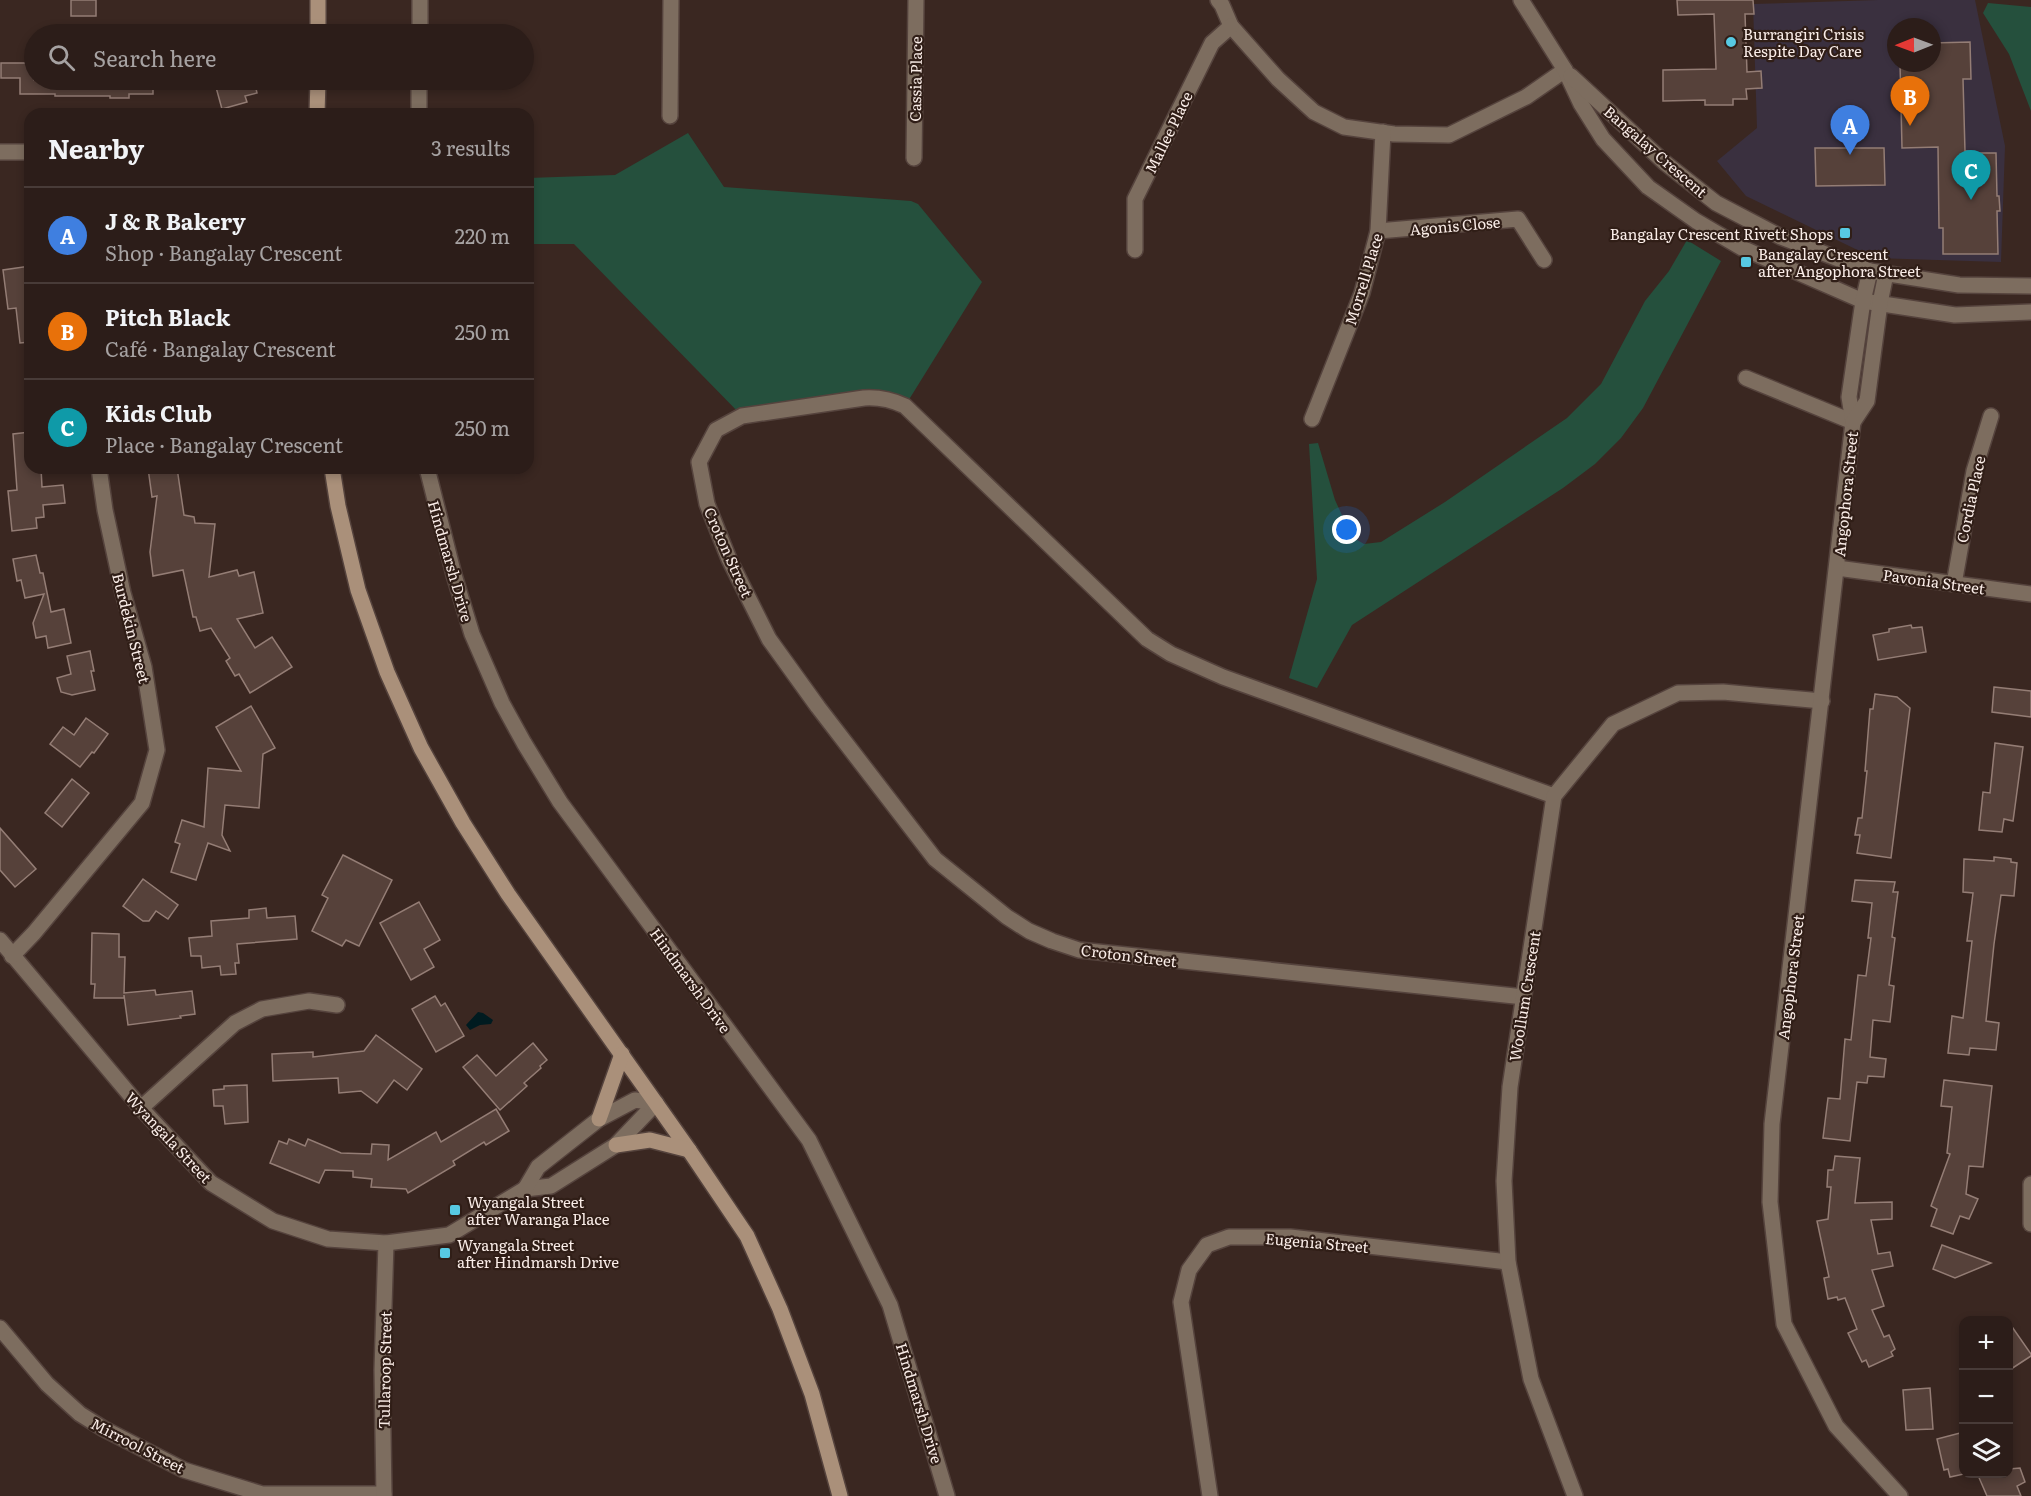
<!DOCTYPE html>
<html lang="en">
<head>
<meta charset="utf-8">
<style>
  :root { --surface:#2c1d19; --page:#382a26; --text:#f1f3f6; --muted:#a6a2a2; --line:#483b38; --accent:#8bbbb9 }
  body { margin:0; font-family:Literata,serif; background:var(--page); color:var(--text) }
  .controls { position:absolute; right:18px; bottom:18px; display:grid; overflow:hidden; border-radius:12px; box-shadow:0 3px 9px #0003 }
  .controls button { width:54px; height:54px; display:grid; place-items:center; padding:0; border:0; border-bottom:2px solid var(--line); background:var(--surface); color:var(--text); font:30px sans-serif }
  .compass { position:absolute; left:1887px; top:18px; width:54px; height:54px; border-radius:50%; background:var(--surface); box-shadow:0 3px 9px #0003; rotate:269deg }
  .you { position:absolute; left:1347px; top:530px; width:21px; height:21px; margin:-15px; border:4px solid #fff; border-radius:50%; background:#1a73e8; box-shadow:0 0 0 9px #1a73e833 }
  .badge { display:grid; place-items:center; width:39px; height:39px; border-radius:50%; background:var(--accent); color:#fff; font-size:20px; font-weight:700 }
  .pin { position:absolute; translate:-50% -50px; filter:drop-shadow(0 2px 3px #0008) }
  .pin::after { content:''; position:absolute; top:32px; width:21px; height:18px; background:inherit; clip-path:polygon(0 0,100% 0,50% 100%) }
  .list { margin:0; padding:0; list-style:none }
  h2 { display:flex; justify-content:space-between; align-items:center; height:78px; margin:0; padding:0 24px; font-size:26px }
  h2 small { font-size:20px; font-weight:400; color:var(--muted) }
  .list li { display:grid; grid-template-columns:39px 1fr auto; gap:18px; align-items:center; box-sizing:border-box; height:96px; padding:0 24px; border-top:2px solid var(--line) }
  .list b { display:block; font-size:22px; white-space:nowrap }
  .list p { margin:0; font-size:20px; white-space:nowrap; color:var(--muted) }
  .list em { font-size:20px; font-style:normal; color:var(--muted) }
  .icon { flex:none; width:33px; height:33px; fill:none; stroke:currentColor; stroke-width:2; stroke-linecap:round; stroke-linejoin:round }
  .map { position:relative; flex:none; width:2031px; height:1496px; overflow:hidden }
  .search { position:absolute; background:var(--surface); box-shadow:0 3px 9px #0003; left:24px; top:24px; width:510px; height:66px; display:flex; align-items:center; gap:15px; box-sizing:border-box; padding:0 21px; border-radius:33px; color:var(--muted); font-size:22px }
  .panel { position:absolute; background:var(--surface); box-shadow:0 3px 9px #0003; left:24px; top:108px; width:510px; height:366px; border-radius:18px }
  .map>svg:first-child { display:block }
  .commercial { fill:#3a303f; fill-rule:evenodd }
  .green { fill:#25503d }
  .water { fill:#001b20 }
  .building { fill:#56413a; stroke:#947d75; stroke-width:1.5 }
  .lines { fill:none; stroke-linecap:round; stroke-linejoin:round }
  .minor-casing { stroke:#55433d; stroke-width:18 }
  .tertiary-casing { stroke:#55433d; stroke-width:18 }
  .secondary-casing { stroke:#55433d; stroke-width:18 }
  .minor { stroke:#7d6d5f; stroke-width:15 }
  .tertiary { stroke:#7d6d5f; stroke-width:15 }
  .secondary { stroke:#aa907a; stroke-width:15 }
  .poi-dot { fill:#57c9e2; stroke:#301e17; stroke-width:2 }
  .labels { text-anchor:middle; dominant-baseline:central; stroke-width:4.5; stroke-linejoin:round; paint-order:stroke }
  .poi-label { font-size:15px; fill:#faede8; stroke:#301e17; text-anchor:start }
  .street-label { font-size:15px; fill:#faede8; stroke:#301e17 }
</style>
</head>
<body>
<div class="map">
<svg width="2031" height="1496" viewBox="0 0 2031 1496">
  <rect width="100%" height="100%" fill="#3a2721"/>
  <path class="commercial" d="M1878 0H1975L2005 146 2001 262 1874 258 1746 196 1717 161 1757 128 1753 4ZM1896 27H1932V63H1896Z"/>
  <g class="green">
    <polygon points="1988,3 2031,7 2031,111 2009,54 1983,13"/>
    <polygon points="688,133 724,187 911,201 918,204 982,282 905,406 894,401 742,416 574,244 528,244 528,178 615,175"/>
    <polygon points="1687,240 1721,261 1643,408 1621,438 1595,464 1563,488 1352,625 1317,688 1289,678 1317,579 1309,444 1318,443 1335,500 1352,537 1364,544 1381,542 1445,502 1567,418 1601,384 1645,301 1669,271"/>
  </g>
  <polygon class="water" points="478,1012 483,1013 493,1020 491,1024 480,1025 470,1030 466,1025"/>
  <g class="building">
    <rect x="71" y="0" width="25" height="16"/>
    <polygon points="1677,0 1753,0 1754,14 1745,14 1747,72 1761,71 1762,88 1746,89 1747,99 1733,99 1733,105 1705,105 1705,100 1663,101 1663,70 1716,69 1714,14 1678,15"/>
    <polygon points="1970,42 1971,79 1963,79 1965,151 1970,151 1970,153 1996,153 1997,196 1999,196 2000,211 1997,211 1998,254 1943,254 1943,228 1939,228 1938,147 1902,148 1900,63 1932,63 1932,43"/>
    <polygon points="1,63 34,63 34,80 153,80 153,94 129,94 129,98 110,98 110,96 55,96 55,94 20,94 20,78 1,78"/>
    <polygon points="214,80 254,80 257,93 245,96 247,102 222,109"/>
    <polygon points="1815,148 1884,148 1885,185 1816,186"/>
    <polygon points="30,266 30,342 20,343 16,308 8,309 3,270"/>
    <polygon points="30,432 30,468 41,468 42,487 63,485 65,503 43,505 44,517 36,518 37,528 12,531 8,491 17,490 13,434"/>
    <polygon points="148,468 177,468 184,515 194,517 195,523 215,524 209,577 237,570 239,576 254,572 263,613 237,619 255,648 272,637 292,667 250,693 239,674 235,676 226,661 230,658 211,628 200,631 196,617 193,617 183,570 153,576 150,552 157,496 152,497"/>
    <polygon points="36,555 40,573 43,573 51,612 64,609 71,643 48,648 46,636 36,638 33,623 44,594 25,598 21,580 17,581 13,559"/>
    <polygon points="1911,625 1912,628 1922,627 1926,652 1878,660 1873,635 1889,632 1889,629"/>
    <polygon points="90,651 94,671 91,671 95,690 72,695 61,692 57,678 71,674 67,656"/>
    <polygon points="1994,687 2031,691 2031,717 1992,712"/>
    <polygon points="1875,694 1897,697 1910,708 1891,858 1857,853 1860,835 1855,835 1858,818 1862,818 1867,771 1865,771 1870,709 1873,709"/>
    <polygon points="251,706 275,748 263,754 259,808 225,805 222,835 230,851 208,843 196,880 171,872 180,844 175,842 182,820 204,827 208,768 241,771 216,727"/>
    <polygon points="86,718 108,734 94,753 92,752 80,767 50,744 63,727 74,735"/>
    <polygon points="1995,743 2023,747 2014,814 2013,821 2004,819 2002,832 1979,830 1983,792 1990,793"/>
    <polygon points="72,779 89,793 62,827 45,813"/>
    <polygon points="0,828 36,869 15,887 0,870"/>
    <polygon points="343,855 392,880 359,946 346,940 342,946 312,931 328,898 322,895"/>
    <polygon points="1994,857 2011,859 2011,862 2017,863 2014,896 2001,895 1994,944 1986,1021 1999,1023 1996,1050 1970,1048 1969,1055 1948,1053 1952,1016 1963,1018 1972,941 1967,941 1973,893 1963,892 1964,859 1994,861"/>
    <polygon points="143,879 178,905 168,919 156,911 149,921 143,921 123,906"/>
    <polygon points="1855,880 1895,882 1893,892 1898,892 1892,937 1895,938 1889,985 1894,986 1890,1022 1873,1020 1870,1057 1886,1059 1884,1077 1868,1076 1867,1083 1857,1082 1850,1141 1823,1138 1828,1098 1840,1099 1845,1039 1851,1040 1858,975 1866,976 1871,938 1868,938 1872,903 1852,901"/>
    <polygon points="419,902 440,940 424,949 434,967 411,980 380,923"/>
    <polygon points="266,908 267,918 295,916 297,939 237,944 239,963 235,963 236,974 221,975 220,966 202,968 201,956 191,956 189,938 212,936 211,921 249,918 249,910"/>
    <polygon points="92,933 119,934 119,957 125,957 124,993 155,990 156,995 192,991 195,1014 180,1016 181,1018 128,1025 124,995 124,998 94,998 95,984 91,984"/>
    <polygon points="435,996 441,1006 445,1003 464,1036 436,1052 412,1009"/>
    <polygon points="376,1035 422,1069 407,1090 394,1080 377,1103 361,1091 339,1093 338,1078 273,1081 272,1054 313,1052 313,1057 364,1051"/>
    <polygon points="533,1043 547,1060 540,1066 541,1068 524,1083 527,1086 500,1110 463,1067 477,1055 496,1076"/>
    <polygon points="1944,1080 1992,1086 1983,1167 1969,1166 1966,1194 1978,1199 1969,1219 1960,1216 1953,1234 1931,1226 1937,1209 1931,1206 1950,1154 1947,1153 1952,1107 1941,1106"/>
    <polygon points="247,1085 248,1122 225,1124 223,1106 214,1106 213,1090 224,1089 224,1086"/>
    <polygon points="496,1109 509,1131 486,1145 484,1142 453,1161 455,1165 408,1193 406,1189 371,1187 372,1179 353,1177 353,1171 325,1170 319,1183 270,1163 279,1141 287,1144 289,1139 305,1146 308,1139 341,1153 371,1154 372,1144 389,1145 388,1160 436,1132 441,1142"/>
    <polygon points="1835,1156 1860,1158 1855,1203 1892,1202 1892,1219 1871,1220 1878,1254 1890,1252 1893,1266 1872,1270 1884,1306 1872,1310 1884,1337 1889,1335 1895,1349 1891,1352 1893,1356 1869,1367 1866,1360 1862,1362 1848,1333 1857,1329 1845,1298 1838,1300 1837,1297 1828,1299 1824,1278 1829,1277 1817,1221 1828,1219 1831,1187 1827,1187 1828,1170 1833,1170"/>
    <polygon points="1942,1245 1991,1263 1955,1278 1933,1269"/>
    <polygon points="2008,1321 2031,1354 2031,1356 2008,1371"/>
    <polygon points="1930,1388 1933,1429 1906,1430 1903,1390"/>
    <polygon points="1964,1432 1964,1474 1950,1477 1948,1469 1944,1470 1937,1439"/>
    <polygon points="2020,1468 2025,1482 2017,1486 2021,1496 1987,1496 1977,1473 2008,1473 2009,1469"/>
  </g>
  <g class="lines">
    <g class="minor-casing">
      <g id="minor">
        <polyline points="1218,0 1222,5 1231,26 1278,79 1314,112 1344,127 1394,134 1449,135 1526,97 1565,70"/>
        <polyline points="420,34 420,0"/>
        <polyline points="419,114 419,80"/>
        <polyline points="670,116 671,0"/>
        <polyline points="0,152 30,152"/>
        <polyline points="914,158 916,0"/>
        <polyline points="1378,231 1518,219 1544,260"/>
        <polyline points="1135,250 1135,199 1212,43 1231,26"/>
        <polyline points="1746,378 1853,422"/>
        <polyline points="1312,419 1362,293 1378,231 1383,132"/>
        <polyline points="427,468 454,575 472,634 502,703 524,743 560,802 809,1140 890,1305 947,1496"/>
        <polyline points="1837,568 2031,594"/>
        <polyline points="1954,584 1974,471 1991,416"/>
        <polyline points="0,940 141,1108 211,1183 273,1221 328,1239 386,1243 449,1235 525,1189 551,1186 616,1145 656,1103"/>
        <polyline points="12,956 34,933 142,803 157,750 144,667 123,593 105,510 99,468"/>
        <path d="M1524 997 1079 950 1052 941 1029 931 1007 917 935 859 818 707 769 639 729 559 707 504 699 462 716 430 742 416 864 398C879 397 892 400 905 406L1147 639 1171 654 1223 677 1554 796"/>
        <polyline points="141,1108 235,1023 262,1009 309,1001 337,1005"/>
        <polyline points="2031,1184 2031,1224"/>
        <polyline points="525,1189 538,1167 599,1119 635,1100 656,1103"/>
        <polyline points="0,1328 47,1384 80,1414 104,1429 184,1470 262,1494 384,1494"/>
        <polyline points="384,1496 382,1370 386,1243"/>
        <polyline points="1210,1496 1181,1302 1189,1270 1207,1245 1229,1237 1290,1237 1508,1262"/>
        <polyline points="1575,1496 1531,1379 1508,1262 1504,1181 1510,1087 1554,796 1613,724 1678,693 1723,692 1822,701"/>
      </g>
    </g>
    <g class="tertiary-casing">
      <g id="tertiary">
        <polyline points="1521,0 1565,70 1581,104 1603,139 1648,187 1696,221 1742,248 1863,301 1955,315 2031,312"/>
        <polyline points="1571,76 1664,162 1716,203 1781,237 1870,271 1959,285 2031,286"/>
        <polyline points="1870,271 1863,301 1849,397 1853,422 1772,1124 1770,1202 1784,1324 1836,1426 1900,1496"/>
        <polyline points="1853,422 1867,401 1880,303 1886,274"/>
      </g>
    </g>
    <g class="secondary-casing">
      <g id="secondary">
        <polyline points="318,34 318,0"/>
        <polyline points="317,114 318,80"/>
        <polyline points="332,468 338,506 358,590 387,672 421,748 463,823 508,894 689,1150 747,1236 780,1309 812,1394 840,1496"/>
        <polyline points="599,1119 622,1054"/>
        <polyline points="616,1145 650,1140 689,1150"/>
      </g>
    </g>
    <use href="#minor" class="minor"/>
    <use href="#tertiary" class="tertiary"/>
    <use href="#secondary" class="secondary"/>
  </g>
  <g class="poi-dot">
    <circle cx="1731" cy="42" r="6"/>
    <rect x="1839" y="227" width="12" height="12" rx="3"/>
    <rect x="1740" y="256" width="12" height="12" rx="3"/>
    <rect x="449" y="1204" width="12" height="12" rx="3"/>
    <rect x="439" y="1247" width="12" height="12" rx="3"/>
  </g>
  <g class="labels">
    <g class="poi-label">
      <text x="1743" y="33">Burrangiri Crisis<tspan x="1743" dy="17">Respite Day Care</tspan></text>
      <text x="1833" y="233" text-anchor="end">Bangalay Crescent Rivett Shops</text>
      <text x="1758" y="253">Bangalay Crescent<tspan x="1758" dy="17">after Angophora Street</tspan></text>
      <text x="467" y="1201">Wyangala Street<tspan x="467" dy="17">after Waranga Place</tspan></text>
      <text x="457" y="1244">Wyangala Street<tspan x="457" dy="17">after Hindmarsh Drive</tspan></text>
    </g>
    <g class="street-label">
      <text transform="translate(915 79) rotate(-89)">Cassia Place</text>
      <text transform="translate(1168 132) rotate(-64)">Mallee Place</text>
      <text transform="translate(1656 151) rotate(41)">Bangalay Crescent</text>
      <text transform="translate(1455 225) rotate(-5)">Agonis Close</text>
      <text transform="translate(1363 279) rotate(-73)">Morrell Place</text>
      <text transform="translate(1845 494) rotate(-84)">Angophora Street</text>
      <text transform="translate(1970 499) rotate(-78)">Cordia Place</text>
      <text transform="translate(729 552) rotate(66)">Croton Street</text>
      <text transform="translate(451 561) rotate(74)">Hindmarsh Drive</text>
      <text transform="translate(1934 581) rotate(8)">Pavonia Street</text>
      <text transform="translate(132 628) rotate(76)">Burdekin Street</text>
      <text transform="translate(1129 955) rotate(7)">Croton Street</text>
      <text transform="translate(1790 977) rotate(-83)">Angophora Street</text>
      <text transform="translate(691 980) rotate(54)">Hindmarsh Drive</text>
      <text transform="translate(1524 996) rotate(-81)">Woollum Crescent</text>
      <text transform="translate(169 1137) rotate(47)">Wyangala Street</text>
      <text transform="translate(1317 1242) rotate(5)">Eugenia Street</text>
      <text transform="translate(384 1370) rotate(-89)">Tullaroop Street</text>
      <text transform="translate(920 1403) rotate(73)">Hindmarsh Drive</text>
      <text transform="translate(138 1445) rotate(27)">Mirrool Street</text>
    </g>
  </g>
</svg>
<div class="controls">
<button>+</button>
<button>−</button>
<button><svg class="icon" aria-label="layers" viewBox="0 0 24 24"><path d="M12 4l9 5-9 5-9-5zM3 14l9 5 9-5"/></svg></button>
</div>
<svg class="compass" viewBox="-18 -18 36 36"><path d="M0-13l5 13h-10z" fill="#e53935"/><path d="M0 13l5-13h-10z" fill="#a6a2a2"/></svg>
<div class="you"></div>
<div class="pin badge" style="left:1850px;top:155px;background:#3f7fe0">A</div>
<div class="pin badge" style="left:1910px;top:126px;background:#e8710a">B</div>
<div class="pin badge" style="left:1971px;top:200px;background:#0f9aa8">C</div>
<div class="search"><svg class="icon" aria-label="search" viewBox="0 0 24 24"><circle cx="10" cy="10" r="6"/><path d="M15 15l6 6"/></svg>Search here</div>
<section class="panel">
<h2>Nearby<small>3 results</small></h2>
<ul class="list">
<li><span class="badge" style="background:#3f7fe0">A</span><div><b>J &amp; R Bakery</b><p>Shop · Bangalay Crescent</p></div><em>220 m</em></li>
<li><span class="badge" style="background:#e8710a">B</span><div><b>Pitch Black</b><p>Café · Bangalay Crescent</p></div><em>250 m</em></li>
<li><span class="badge" style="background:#0f9aa8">C</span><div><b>Kids Club</b><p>Place · Bangalay Crescent</p></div><em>250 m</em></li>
</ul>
</section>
</div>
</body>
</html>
